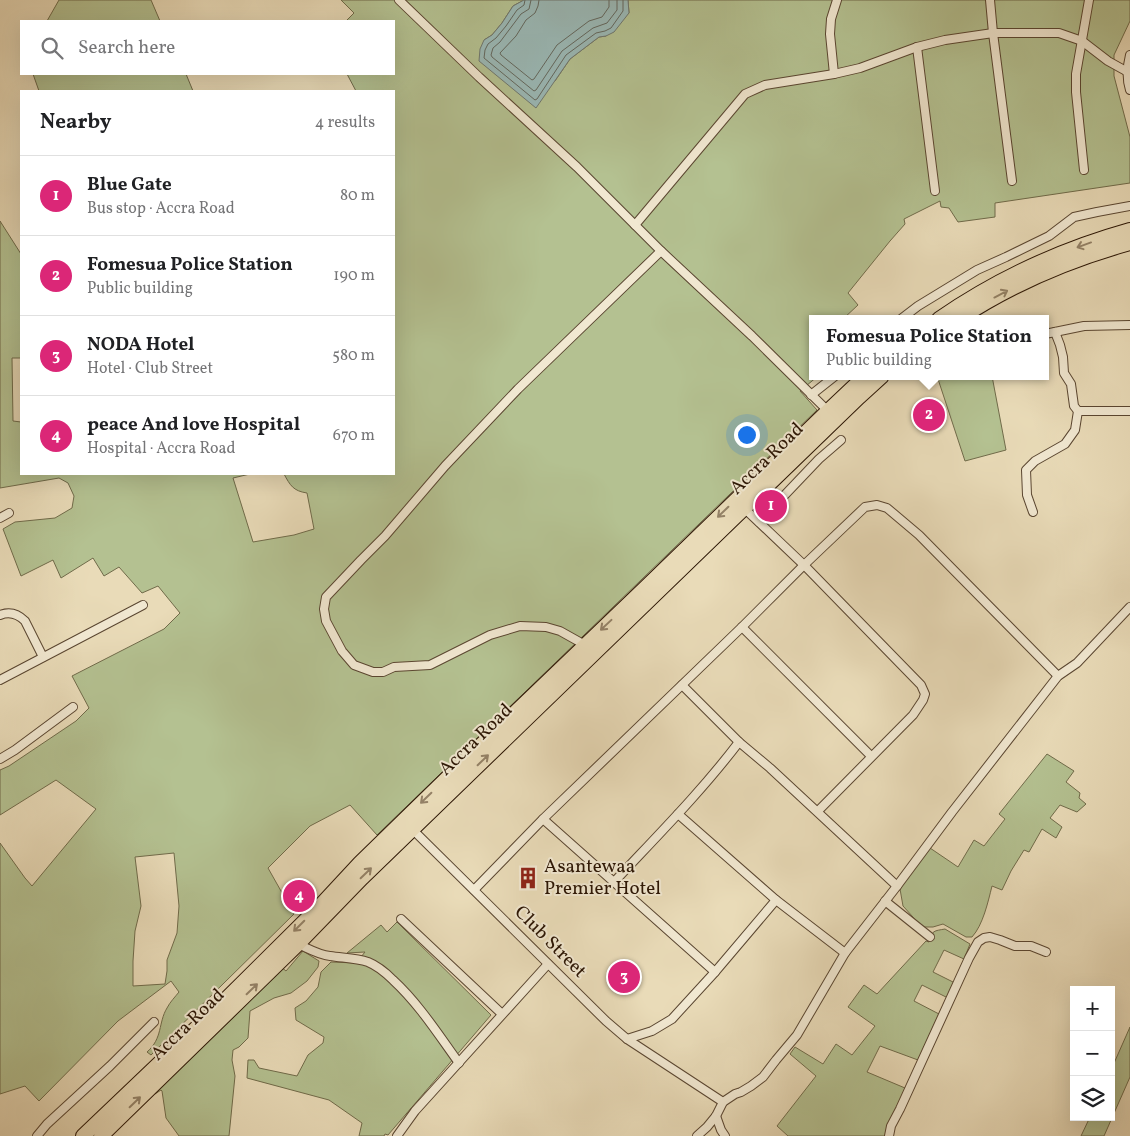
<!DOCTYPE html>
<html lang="en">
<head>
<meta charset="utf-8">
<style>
  :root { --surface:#fff; --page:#f6f6f6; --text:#202124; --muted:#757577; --line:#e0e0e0; --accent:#db2777 }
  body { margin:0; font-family:Vollkorn,serif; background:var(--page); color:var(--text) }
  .controls { position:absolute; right:15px; bottom:15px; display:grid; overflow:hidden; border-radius:0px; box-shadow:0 5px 20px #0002 }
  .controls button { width:45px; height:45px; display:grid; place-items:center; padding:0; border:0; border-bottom:1px solid var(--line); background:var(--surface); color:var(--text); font:25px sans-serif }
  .you { position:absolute; left:746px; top:434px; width:18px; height:18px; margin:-12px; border:4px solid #fff; border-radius:50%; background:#1a73e8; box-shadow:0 0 0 8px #1a73e833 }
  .badge { display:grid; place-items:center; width:32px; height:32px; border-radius:50%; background:var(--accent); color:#fff; font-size:16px; font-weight:700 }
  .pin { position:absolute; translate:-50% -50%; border:2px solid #fff; box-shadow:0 1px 5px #0006 }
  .popup { position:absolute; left:809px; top:315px; width:240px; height:65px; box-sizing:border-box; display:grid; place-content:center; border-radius:0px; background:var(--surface); filter:drop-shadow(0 1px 4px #0005); font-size:16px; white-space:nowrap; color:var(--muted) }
  .popup b { font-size:19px; color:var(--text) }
  .popup::after { content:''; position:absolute; left:50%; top:100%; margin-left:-10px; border:10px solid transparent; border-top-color:var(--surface) }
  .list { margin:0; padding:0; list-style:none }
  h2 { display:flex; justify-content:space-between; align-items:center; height:65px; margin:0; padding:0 20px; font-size:21px }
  h2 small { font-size:16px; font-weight:400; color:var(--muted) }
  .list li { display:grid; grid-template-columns:32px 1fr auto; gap:15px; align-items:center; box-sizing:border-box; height:80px; padding:0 20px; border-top:1px solid var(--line) }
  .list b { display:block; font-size:19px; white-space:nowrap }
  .list p { margin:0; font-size:16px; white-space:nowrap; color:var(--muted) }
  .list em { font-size:16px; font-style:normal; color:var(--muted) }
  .icon { flex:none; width:28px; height:28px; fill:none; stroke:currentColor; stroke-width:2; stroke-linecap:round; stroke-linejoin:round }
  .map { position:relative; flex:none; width:1130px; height:1136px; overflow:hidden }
  .search { position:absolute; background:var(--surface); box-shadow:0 5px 20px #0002; left:20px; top:20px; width:375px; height:55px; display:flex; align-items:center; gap:12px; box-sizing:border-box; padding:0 18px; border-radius:0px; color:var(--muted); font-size:19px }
  .panel { position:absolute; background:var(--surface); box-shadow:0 5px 20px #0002; left:20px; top:90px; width:375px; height:385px; border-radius:0px }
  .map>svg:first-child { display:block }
  .green { fill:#b4c191; stroke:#706b4a; fill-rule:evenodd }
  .water { fill:#9ab9b7; stroke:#6e776f }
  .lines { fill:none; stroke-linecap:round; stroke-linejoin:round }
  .shore { stroke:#62675e; stroke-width:1 }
  .street-casing { stroke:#5a4631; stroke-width:10 }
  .highway-casing { stroke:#2b1504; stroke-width:16 }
  .street { stroke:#f1e8d1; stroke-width:8 }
  .highway { stroke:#e9dbb8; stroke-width:14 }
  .oneway { stroke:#948267 }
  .labels { text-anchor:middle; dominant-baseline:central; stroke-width:4; stroke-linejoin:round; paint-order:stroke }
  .street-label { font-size:19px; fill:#2b1504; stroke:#f1e8d1 }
  .poi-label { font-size:19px; fill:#2b1504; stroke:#f1e8d1; text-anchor:start }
</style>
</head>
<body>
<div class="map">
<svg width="1130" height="1136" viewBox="0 0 1130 1136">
  <rect width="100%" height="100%" fill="#e9dbb8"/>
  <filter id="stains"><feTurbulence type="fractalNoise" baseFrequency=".004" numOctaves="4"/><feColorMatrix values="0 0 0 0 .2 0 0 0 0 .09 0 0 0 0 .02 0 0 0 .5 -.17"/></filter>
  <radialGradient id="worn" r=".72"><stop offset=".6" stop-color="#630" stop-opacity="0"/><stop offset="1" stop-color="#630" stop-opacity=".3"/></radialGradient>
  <g class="green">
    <polygon points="59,0 151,0 160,21 47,21"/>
    <path d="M341 0H524L513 6 502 23 492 35 484 40 555 81 570 59 599 37 606 36 629 13 628 0H1130V21L1114 55V76L1130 137V183L995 203V217L958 222 949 208 941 207 940 201 904 219 905 224 890 241 848 293 858 305 843 319H813V376H818L800 391 817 410 377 835 350 805 310 826 268 868 294 914 151 1055 147 1052C163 1038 158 1023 167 1008 170 1002 175 997 179 992L171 981 118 1021 39 1101 25 1086 0 1094V843L25 878 32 886 96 809 56 780 0 815V770L9 766 76 721 89 708 72 676 164 629 180 613 158 586 142 593 119 567 104 576 93 558 61 578 53 560 21 576 3 529 15 522 55 518 72 508 74 496 68 483 59 478 0 488V221L21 254V358H12L13 421 21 422V474H250L233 478 253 542 294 535 314 529 307 493C293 491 290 485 284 474H394V91H356L347 74H394V21H346L354 13ZM174 853 179 906 177 933 167 960V971L165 984 133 986V961L135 931 141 906 135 857Z"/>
    <polygon points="33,74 186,74 193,91 39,91"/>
    <polygon points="937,376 992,376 1006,450 965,461"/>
    <path d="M1047 754 1074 771 1066 782 1080 793 1079 798 1086 804 1077 812 1060 805 1050 818 1062 827 1056 838 1042 829 1029 852 1024 850 1011 871 1002 890 992 886C988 902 983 925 972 937H966L943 924 933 927H922L903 906 900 889 913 869 930 848 958 867 974 840 984 846 1005 819 999 814Z"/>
    <polygon points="397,922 491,1015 388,1135 385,1134 384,1136 359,1136 362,1123 329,1100 247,1078 248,1060 254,1060 259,1068 297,1076 308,1055 323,1043 324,1037 296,1020 295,1008 306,1001 318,987 321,972 331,962 356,963 365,952 347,953 381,925 387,932"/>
    <path d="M945 929 970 944 964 959 944 950 933 972 955 983 948 998 922 985 914 1001 939 1014 918 1060 880 1046 867 1072 905 1088 888 1136H788L777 1126 816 1076 790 1054 795 1047 823 1064 836 1044 852 1055 875 1026 848 1007 864 985 877 994 926 941 929 942C932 930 934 931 945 929Z"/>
    <polygon points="303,951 319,961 318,967 307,981 291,993 274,998 250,1011 248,1038 239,1047 233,1050 232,1060 235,1076 229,1136 179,1136 166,1118 162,1091 161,1090 155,1094 152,1089 280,966 286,971"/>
    <polygon points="1130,1027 1130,1077 1104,1136 1081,1136 1090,1117 1111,1117 1111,1070"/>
  </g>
  <polygon class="water" points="524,0 628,0 629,13 614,32 606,36 599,37 570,59 536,108 479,61 480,49 484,40 492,35 502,23 513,6"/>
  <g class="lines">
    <g class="shore">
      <polyline points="525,0 524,5 517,10 506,26 496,38 488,44 485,50 484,58 535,100 537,99 566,55 596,33 605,31 611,28 623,11 623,0"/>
      <polyline points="531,0 529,9 521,14 500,42 493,48 491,55 492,57 534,91 536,90 562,51 593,28 607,23 617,10 617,0"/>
      <polyline points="539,0 538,6 535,13 526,20 516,36 500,53 501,55 532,80 534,79 557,45 589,21 602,17 609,7 609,0"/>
    </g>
    <g class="street-casing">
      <g id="street">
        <polyline points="399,0 479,77 577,167 661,251 752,336 828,411"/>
        <polyline points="990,0 993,33 1012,181"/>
        <polyline points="917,47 935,191"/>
        <path d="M1130 55C1127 67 1126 77 1130 90"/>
        <polyline points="834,74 830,34 831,19 837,0"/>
        <polyline points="1084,170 1076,92 1076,74 1089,0"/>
        <polyline points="635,225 745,94 765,85 834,74 860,68 917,47 945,40 993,33 1059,33 1082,41 1108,61 1126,71 1130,71"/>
        <polyline points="901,319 918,306 977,270 1006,257 1049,236 1074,217 1097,212 1130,206"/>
        <polyline points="1055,332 1060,345 1063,357 1064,373 1071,384 1074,406 1078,411 1130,411"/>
        <polyline points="1045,334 1084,326 1130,325"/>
        <polyline points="811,395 835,376"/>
        <polyline points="744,508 804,565 921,685 925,694 923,700 913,715 818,811"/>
        <polyline points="1033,512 1027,495 1026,470 1035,461 1065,444 1075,430 1078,411"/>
        <polyline points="0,518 9,513"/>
        <polyline points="759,522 819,459 841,440"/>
        <path d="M0 615C10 611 18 614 25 621L43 657"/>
        <polyline points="742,627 871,756"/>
        <polyline points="585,645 560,631 546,627 520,626 490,635 430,665 394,667 383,672 373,672 354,665 342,651 326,621 324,609 326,597 361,560 385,536 445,466 518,389 661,251"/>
        <polyline points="0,680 143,605"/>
        <polyline points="682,685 739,742 770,768 897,886"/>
        <polyline points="0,759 15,750 73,707"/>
        <polyline points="678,814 776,900 845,953"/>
        <polyline points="543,819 715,972"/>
        <polyline points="412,829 606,1021 627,1039 723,1102"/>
        <path d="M614 882C657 836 701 792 739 742"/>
        <polyline points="474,890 543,819 742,627 804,565 865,507 877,505 887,508 919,535 1058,676"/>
        <polyline points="885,901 930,937"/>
        <polyline points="401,919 502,1014"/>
        <path d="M298 944C309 949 319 955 330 956 343 958 356 958 368 962 378 966 385 972 393 980 419 1004 438 1034 459 1063"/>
        <polyline points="627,1039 652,1031 672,1019 715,972 776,900"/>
        <polyline points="716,1116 721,1130 725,1136"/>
        <polyline points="37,1136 47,1124 110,1066 154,1022"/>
        <polyline points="397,1136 415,1111 548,964"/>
        <polyline points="697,1136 707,1127 716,1116 723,1102 735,1094 741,1092 751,1086 763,1077 776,1060 797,1035 845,953 897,886 952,812 1058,676 1077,663 1130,607"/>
        <polyline points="889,1136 891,1126 900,1109 969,958 978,942 984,938 990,937 1000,940 1015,946 1031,946 1046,952"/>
      </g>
    </g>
    <g class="highway-casing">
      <g id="highway">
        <path d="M939 319C997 279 1062 249 1130 230"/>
        <path d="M959 319C1012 284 1069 260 1130 243"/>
        <polyline points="83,1136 210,1015 321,905 360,863 476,750 644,589 828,411 865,376"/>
        <polyline points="101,1136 298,944 362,878 859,397 882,376"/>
      </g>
    </g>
    <use href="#street" class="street"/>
    <use href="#highway" class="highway"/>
  </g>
  <defs><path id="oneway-shaft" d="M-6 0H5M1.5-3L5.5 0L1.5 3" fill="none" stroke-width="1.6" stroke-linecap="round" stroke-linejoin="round" transform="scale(1.25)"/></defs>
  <g class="oneway">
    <use href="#oneway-shaft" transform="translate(1084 245) rotate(160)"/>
    <use href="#oneway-shaft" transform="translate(1001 294) rotate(-28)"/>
    <use href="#oneway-shaft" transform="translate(723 512) rotate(136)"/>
    <use href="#oneway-shaft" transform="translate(606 625) rotate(137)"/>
    <use href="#oneway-shaft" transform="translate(483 760) rotate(-44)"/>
    <use href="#oneway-shaft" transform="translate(426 798) rotate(136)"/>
    <use href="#oneway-shaft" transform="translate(366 873) rotate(-44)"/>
    <use href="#oneway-shaft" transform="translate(299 926) rotate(135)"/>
    <use href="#oneway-shaft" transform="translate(252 989) rotate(-44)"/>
    <use href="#oneway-shaft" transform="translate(135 1102) rotate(-44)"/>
  </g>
  <defs>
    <g id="building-bare" transform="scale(1.725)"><path d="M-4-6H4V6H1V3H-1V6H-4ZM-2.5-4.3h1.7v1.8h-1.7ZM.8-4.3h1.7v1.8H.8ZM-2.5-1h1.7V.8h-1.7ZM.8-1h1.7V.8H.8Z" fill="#8f2418" stroke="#f1e8d1" stroke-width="2.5" paint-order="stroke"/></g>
  </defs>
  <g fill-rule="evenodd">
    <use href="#building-bare" x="528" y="878"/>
  </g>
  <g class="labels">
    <g class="street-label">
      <text transform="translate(767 459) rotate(-44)">Accra Road</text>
      <text transform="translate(476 740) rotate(-44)">Accra Road</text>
      <text transform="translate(550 942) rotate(45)">Club Street</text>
      <text transform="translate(188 1025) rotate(-44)">Accra Road</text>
    </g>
    <g class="poi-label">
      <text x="544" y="867">Asantewaa<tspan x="544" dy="22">Premier Hotel</tspan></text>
    </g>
  </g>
  <rect width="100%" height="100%" filter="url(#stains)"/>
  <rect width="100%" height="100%" fill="url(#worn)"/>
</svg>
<div class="controls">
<button>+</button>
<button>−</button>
<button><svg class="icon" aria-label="layers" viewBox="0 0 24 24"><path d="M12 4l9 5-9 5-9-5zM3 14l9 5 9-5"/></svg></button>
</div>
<div class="you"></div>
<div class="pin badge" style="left:771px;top:506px">1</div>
<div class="pin badge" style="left:929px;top:415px">2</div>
<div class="popup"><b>Fomesua Police Station</b>Public building</div>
<div class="pin badge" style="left:624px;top:977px">3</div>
<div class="pin badge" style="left:299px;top:896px">4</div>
<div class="search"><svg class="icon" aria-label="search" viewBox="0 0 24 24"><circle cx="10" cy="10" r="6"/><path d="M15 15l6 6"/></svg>Search here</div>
<section class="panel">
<h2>Nearby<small>4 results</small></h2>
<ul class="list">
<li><span class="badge">1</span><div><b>Blue Gate</b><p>Bus stop · Accra Road</p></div><em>80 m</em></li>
<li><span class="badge">2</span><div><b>Fomesua Police Station</b><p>Public building</p></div><em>190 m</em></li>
<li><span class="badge">3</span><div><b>NODA Hotel</b><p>Hotel · Club Street</p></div><em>580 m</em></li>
<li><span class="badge">4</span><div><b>peace And love Hospital</b><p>Hospital · Accra Road</p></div><em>670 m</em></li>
</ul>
</section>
</div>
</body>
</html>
